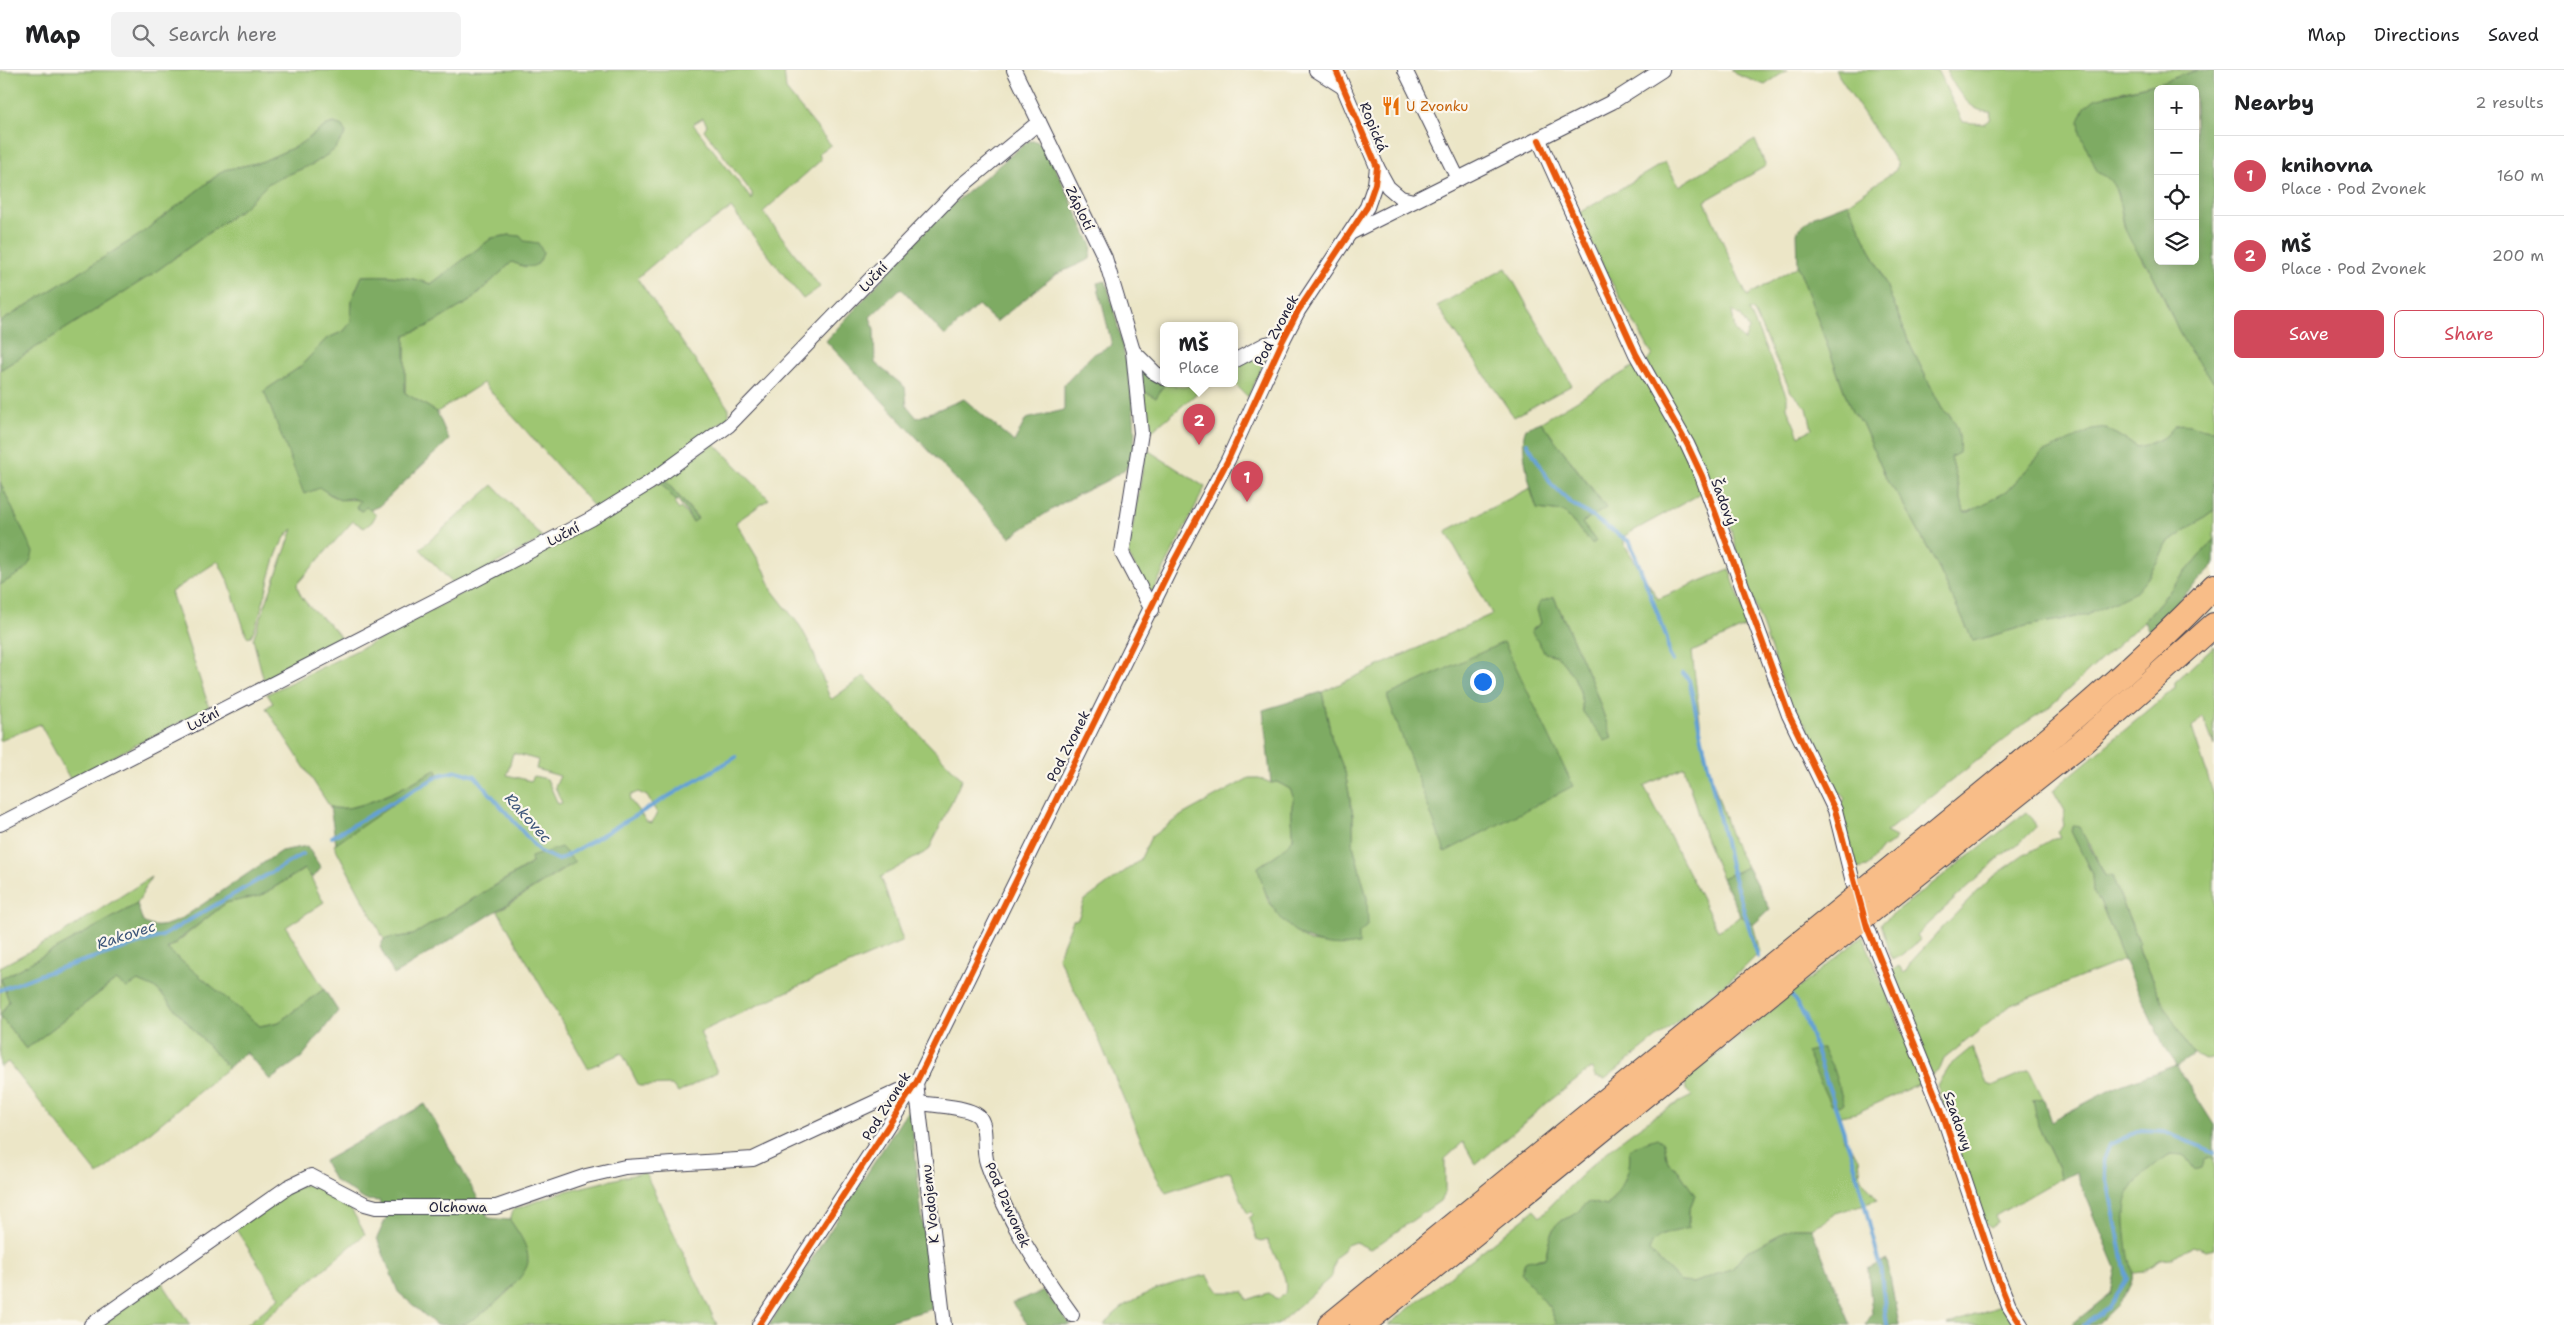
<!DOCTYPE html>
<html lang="en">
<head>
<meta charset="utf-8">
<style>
  :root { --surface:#fff; --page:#f2f2f2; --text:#202124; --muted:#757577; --line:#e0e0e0; --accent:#d1495b }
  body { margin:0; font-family:"Shantell Sans",sans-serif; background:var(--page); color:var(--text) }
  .controls { position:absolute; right:15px; top:15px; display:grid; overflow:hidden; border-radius:8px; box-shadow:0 2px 12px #0003 }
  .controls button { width:45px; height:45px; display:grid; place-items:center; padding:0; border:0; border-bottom:1px solid var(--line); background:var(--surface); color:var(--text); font:25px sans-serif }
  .you { position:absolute; left:1482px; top:611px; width:18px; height:18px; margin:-12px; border:4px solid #fff; border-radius:50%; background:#1a73e8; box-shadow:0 0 0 8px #1a73e833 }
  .badge { display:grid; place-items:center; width:32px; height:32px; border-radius:50%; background:var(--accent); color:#fff; font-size:16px; font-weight:700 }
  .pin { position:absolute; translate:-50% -41px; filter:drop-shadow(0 1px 2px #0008) }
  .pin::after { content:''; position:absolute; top:26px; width:18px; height:15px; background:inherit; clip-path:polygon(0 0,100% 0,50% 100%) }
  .popup { position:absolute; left:1160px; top:252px; width:78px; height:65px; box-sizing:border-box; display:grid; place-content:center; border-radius:8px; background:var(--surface); filter:drop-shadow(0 1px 4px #0005); font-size:16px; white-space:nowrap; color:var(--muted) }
  .popup b { font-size:19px; color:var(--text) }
  .popup::after { content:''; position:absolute; left:50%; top:100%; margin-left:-10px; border:10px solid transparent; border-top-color:var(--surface) }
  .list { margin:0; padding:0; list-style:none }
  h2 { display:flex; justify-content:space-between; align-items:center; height:65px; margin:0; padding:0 20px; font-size:21px }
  h2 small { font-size:16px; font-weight:400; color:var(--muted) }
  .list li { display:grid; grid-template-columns:32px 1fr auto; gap:15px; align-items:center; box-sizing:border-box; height:80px; padding:0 20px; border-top:1px solid var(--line) }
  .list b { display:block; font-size:19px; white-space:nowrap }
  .list p { margin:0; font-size:16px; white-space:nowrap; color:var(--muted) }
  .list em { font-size:16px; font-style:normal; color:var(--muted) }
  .actions { display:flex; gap:10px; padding:15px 20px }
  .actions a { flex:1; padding:11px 0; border:1px solid var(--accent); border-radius:8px; text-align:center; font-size:18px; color:var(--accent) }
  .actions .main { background:var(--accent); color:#fff }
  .icon { flex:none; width:28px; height:28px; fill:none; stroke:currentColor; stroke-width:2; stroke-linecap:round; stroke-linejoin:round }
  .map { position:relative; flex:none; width:2214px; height:1255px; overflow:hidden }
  header { display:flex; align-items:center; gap:30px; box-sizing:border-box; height:70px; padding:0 25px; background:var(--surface); border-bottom:1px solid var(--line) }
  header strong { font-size:24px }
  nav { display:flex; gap:28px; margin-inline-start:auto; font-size:18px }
  .search { width:350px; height:45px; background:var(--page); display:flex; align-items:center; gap:12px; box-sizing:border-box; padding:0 18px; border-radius:8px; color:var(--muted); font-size:19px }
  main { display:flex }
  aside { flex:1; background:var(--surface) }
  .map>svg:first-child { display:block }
  .green { fill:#9ec672; stroke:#607456; fill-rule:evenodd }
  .forest { fill:#7eab64; stroke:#506650; fill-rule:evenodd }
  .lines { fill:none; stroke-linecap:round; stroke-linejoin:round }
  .stream { stroke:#64a1d5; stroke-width:4 }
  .minor-casing { stroke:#403f50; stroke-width:16 }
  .motorway-casing { stroke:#403f50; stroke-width:26 }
  .minor { stroke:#fff; stroke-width:14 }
  .motorway { stroke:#f8bd88; stroke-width:24 }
  .motorway-bridge-casing { stroke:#403f50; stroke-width:26; stroke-linecap:butt }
  .motorway-bridge { stroke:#f8bd88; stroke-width:24 }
  .cycleway-casing { stroke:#fbf7ec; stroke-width:9 }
  .cycleway { stroke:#e8590c; stroke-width:6 }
  .labels { text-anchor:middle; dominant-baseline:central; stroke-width:4.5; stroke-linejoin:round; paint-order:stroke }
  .food-label { font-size:14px; fill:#c56008; stroke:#fbf7ec; text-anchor:start }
  .street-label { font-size:14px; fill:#22223b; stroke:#fbf7ec }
  .water-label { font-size:15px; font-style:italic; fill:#3c5579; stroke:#fbf7ec }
</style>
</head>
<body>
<header>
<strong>Map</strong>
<div class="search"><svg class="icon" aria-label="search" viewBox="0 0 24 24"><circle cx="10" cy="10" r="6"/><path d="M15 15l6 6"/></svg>Search here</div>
<nav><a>Map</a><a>Directions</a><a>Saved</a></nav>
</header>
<main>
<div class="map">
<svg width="2214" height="1255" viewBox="0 0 2214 1255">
  <rect width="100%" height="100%" fill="#fbf7ec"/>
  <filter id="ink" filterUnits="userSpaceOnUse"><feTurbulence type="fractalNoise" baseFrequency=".02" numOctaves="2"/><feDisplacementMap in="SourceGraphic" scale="10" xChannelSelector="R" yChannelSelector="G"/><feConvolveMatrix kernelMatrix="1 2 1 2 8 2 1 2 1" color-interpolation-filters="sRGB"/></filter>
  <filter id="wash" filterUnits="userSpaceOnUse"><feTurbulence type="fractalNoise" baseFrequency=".0096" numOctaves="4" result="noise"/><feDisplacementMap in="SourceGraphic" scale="20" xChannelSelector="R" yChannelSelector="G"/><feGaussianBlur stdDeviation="1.12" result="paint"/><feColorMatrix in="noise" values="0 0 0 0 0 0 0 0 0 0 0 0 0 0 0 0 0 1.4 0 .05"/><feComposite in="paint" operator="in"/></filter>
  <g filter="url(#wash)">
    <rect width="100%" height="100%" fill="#ece6c7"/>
    <g class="green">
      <path d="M784 0 786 20 831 75 819 83 821 90 763 142 820 217 803 229 731 138 657 191 637 208 729 339V347L635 415 597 440 483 313 437 342 405 323V265L426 257 470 231 512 192 525 197 538 194 543 182 510 165 492 168 431 214C408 206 387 205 362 206L352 229 351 252 344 261 326 269 300 297 264 321C277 352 306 416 338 429 345 431 353 428 361 431L356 437 362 441 366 436 376 445 372 452 364 458 353 451 297 514C300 538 333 550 342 571L264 611 253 569 293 459C270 475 267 539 251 566L247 567 229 513 218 491 171 522 209 637 70 709 40 654 0 671V515L26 499 0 412V300L151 205 243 138 269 113 315 93 334 80 346 63 342 56 334 53 327 55 297 76 261 92 224 100 138 166 0 252V1ZM703 48 707 55 704 60 752 123V130L693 54Z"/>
      <polygon points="1731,0 1787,0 1765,15 1735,4"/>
      <path d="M1835 0H1937L1963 52 1984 54 1990 50 1991 42C1969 43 1955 18 1946 0H2198L2155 14 2107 25 2105 105 2114 115 2120 134 2124 156 2144 193 2151 201 2178 259 2197 290 2214 312V360C2202 361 2185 350 2175 356 2172 358 2170 362 2167 365 2158 371 2147 375 2137 377L2106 358 2042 383 2006 422 1969 442H1964L1951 386V346L1942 339 1911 277 1880 200 1848 133 1896 100 1897 94Z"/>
      <path d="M1755 70 1766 96 1705 131 1708 139 1747 226 1798 196 1799 199 1852 342 1862 353 1888 412 1902 431 1939 499 1973 571 2026 556 2087 545 2147 509 2168 473 2214 440V469L2144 551 2048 638 2025 653 1886 762 1896 767 1894 772 1882 778 1867 797 1857 799 1839 736 1845 729 1841 724 1833 725 1818 695 1826 689 1818 676 1810 680 1801 662 1808 659 1805 652 1798 655 1736 482 1735 472 1729 453 1734 450 1729 440 1720 442 1647 291 1652 284 1608 206 1578 144 1665 92 1679 116ZM1749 240H1753L1791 322 1807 338 1812 359 1799 366 1787 338V327ZM1732 241 1741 246 1749 259 1744 271 1735 260Z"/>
      <polygon points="1506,198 1572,315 1514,347 1437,236"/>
      <polygon points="1269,281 1248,327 1234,313 1234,298 1258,284"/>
      <path d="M1636 295 1684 376 1702 423 1624 466V474L1658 529 1729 499 1749 555 1692 582 1704 685 1733 772 1747 797 1722 808 1704 765 1684 697 1644 716 1718 861 1741 846 1753 855 1760 882 1743 899 1605 1009 1595 1007 1592 998 1542 1037 1476 1095 1463 1072 1445 1089V1122L1440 1131 1376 1176 1370 1179 1355 1172 1347 1175 1335 1189 1332 1206 1277 1255H1105C1123 1227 1176 1211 1207 1205L1219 1222H1244L1247 1230 1268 1223 1278 1229 1285 1224C1289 1206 1274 1186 1267 1170L1261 1172 1257 1170 1249 1148 1253 1145 1252 1142 1247 1143 1230 1101 1166 1123 1156 1106 1100 972 1058 887 1073 850 1078 849 1084 831 1140 790 1151 767 1182 745 1249 708H1259L1271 713 1277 712 1290 719 1294 728C1289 740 1294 756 1293 769L1279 783 1258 797 1268 831 1297 863 1310 872 1347 876 1359 863 1367 828 1353 775V745L1345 702 1332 670 1322 622 1492 544 1446 461 1530 418 1537 439 1564 442 1592 474 1596 471 1582 453 1606 437 1541 352ZM1554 527 1593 615 1612 668 1583 642 1580 621 1574 607 1558 586 1531 560 1541 553Z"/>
      <polygon points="1201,314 1208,314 1152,361 1142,320 1164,315 1183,317"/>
      <path d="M714 373 769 429 736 452 765 501 772 520 800 556 811 576 829 626 832 629 864 606 962 709 929 780 881 807 902 868 901 872 812 910 700 962 717 1002 678 1023 672 1015 639 1016 622 983 588 998 498 841 574 793H532L413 865 384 869 334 775 437 704V699C413 712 356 746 330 737L266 638 273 633 267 624 380 569 660 412 676 431 674 433 679 440 681 438 693 452 698 448 664 409ZM513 683 538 690 536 699 560 706 555 717 562 733 558 734 547 709 534 706 531 711 507 705ZM638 722 647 726 657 743 652 753 647 752 630 730 631 725Z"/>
      <polygon points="1146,379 1205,417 1153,521 1149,522 1128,484"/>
      <polygon points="493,415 543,468 455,516 420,479"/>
      <path d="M2214 576V676L2203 646 2192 658 2214 726V987L2205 990C2201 988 2197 987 2194 985 2179 975 2146 896 2137 875L2139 872 2112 806H2105L2090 774 2071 761 2092 804 2093 821 2100 831 2124 890 2011 935 1944 989 1940 999 1932 1006 1890 902 1899 896 1904 903 1911 892 1945 855 1990 809 2024 785 2054 768 2061 767 2058 761 2064 756 2063 750 2065 741 2053 720 2175 618V612Z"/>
      <polygon points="2026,742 2033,749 2036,757 2021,772 2002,785 1916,865 1920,870 1901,886 1892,890 1881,853"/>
      <path d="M305 799C314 809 316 822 324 832L286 857 324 919 279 952 260 956 167 880 226 833 260 826Z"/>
      <polygon points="151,807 137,834 1,909 9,931 0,946 0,897 60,865"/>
      <path d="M1863 866 1923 1012 1856 1043 1840 1046 1844 1070 1859 1088 1861 1108 1878 1130 1835 1143 1826 1151 1811 1158H1792L1746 1182 1733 1198 1694 1213 1681 1212 1649 1181 1651 1173 1658 1165 1673 1163 1689 1152V1140L1693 1130 1678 1100 1668 1092 1664 1073 1631 1087C1629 1107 1619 1121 1607 1136 1584 1131 1590 1131 1574 1145 1570 1148 1564 1149 1559 1152 1549 1160 1549 1177 1545 1188L1538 1189 1521 1204 1550 1238 1557 1255H1388L1534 1140 1540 1147C1585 1099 1632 1054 1692 1026L1686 1020 1685 1010Z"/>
      <polygon points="116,910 138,910 157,919 228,998 98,1105 8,992 0,997 0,946 26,979"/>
      <polygon points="1972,977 1987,1014 1992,1016 2029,1000 2043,1028 2033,1030 2041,1063 2058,1098 2061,1108 1995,1146 1998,1152 1990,1158 1983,1153 1937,1015 1949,996"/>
      <path d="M2178 1083 2184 1085 2191 1092 2210 1087 2214 1089V1178L2206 1180 2193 1175 2172 1189 2161 1190 2143 1202 2131 1203C2128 1181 2115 1144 2128 1123 2133 1114 2142 1107 2149 1100 2158 1092 2166 1084 2178 1083Z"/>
      <polygon points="645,1102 717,1255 461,1255 499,1230 513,1217 519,1164 510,1150 513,1140 562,1122"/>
      <path d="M309 1114C344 1121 349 1135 365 1164L258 1255H246L280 1227 235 1158 291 1120Z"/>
      <polygon points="161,1211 190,1255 102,1255"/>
      <polygon points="2003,1235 2014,1255 1947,1255"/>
    </g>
    <g class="forest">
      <path d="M2198 0H2214V312C2201 296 2186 278 2178 259 2169 240 2162 221 2152 203 2143 188 2128 172 2124 154 2120 136 2119 109 2098 103L2080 63 2079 51 2085 37 2095 29 2155 14ZM2158 19H2195V191H2158Z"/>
      <polygon points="334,53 342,56 346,63 334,80 315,93 269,113 243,138 151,205 0,300 0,252 138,166 224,100 261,92 297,76 327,55"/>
      <path d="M1028 71H1036L1046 78 1092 176 1090 189 1055 205 996 252 978 235 945 266 901 218 870 247 874 259 875 293 905 317 907 336 917 348 964 329 1014 372 1026 349 1064 340V315L1092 285 1112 275 1097 213 1106 211C1115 244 1152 375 1125 399 1113 409 1089 419 1075 426 1052 438 1032 453 1010 467L826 271 940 145Z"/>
      <path d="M1848 133 1880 200 1911 277 1942 339C1958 351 1961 364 1959 383L1951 387 1964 442H1969L2006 422 2042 383 2092 360 2106 358 2137 377C2147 375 2158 371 2167 365 2170 362 2172 358 2175 356 2185 350 2202 361 2214 360V440L2168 473 2147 509 2136 522 2087 545 2026 556 1973 571 1939 499 1902 431 1888 412 1862 353 1852 342 1798 196 1797 161 1814 146Z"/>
      <path d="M510 165 520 166 524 171 538 173 543 182C539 201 527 198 512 192L470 231 426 257 405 265V323L437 342 449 370 379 436 370 440 366 437 362 441 356 437 360 431 351 428 340 430 320 418 304 424 264 321 300 297 326 269 344 261 351 252 352 229 362 206C387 205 408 206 431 214L492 168Z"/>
      <polygon points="1140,301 1164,315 1156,328 1142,320"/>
      <path d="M1541 352 1606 438 1582 453 1596 471 1592 474 1564 442 1537 439C1531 421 1518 373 1526 358Z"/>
      <polygon points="664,409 698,449 693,452 678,430 676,431 660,412"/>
      <path d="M0 412 33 482C30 501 16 505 0 515Z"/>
      <polygon points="2214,469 2214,495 2149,561 2144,551"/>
      <polygon points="1554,527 1593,615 1612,668 1605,671 1583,642 1580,621 1574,607 1558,586 1545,583 1531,561 1541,553 1537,540 1540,532"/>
      <polygon points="1504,572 1573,716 1445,782 1387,626"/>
      <path d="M1322 622 1332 670 1345 702 1353 745V775L1367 828 1368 855 1359 863V874C1304 884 1268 849 1258 797L1279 783 1293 769C1294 756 1289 740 1294 728L1290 719 1277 712 1271 713 1263 640Z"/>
      <path d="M437 699V704L336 774 330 737C356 746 413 712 437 699Z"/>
      <path d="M2074 755 2079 756 2105 806H2112L2139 873 2137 876 2160 928 2193 985 2177 996 2214 1055V1089L2210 1087 2205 1089 2202 1098 2195 1100 2184 1085 2170 1084C2125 1116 2120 1125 2128 1180 2129 1188 2134 1202 2132 1210 2128 1229 2109 1243 2096 1255H2071L2111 1223 2116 1198 2076 1102 2060 1110 2058 1098 2038 1056 2033 1030 2043 1028 2051 1051 2118 1016 2177 995 2164 977 2124 890 2100 831 2093 821 2092 804 2071 761Z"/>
      <path d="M307 776 321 798 313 808 304 799 260 826 226 833 167 879 260 956 279 952 324 919 338 941 302 987 270 1010 246 982 228 998 157 919 138 911 127 918 116 910 26 979 0 946 9 931 1 909 137 834 143 852C157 860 167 855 181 849L281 781Z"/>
      <polygon points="561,777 575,792 394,905 380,877 384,869 413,865 528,796 532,793 531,787"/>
      <polygon points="1747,797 1770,839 1753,855 1741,846 1722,808"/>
      <polygon points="1822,978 1832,996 1844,1033 1840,1036 1830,1034 1806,982"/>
      <path d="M425 1034 489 1148 510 1150C518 1162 529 1176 528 1192 526 1210 479 1249 463 1254 455 1255 444 1255 436 1255L398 1222 377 1168 387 1146 380 1131 365 1130 334 1110 324 1091Z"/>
      <polygon points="910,1037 932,1239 873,1255 769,1255"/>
      <path d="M1657 1068 1664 1073 1668 1092 1678 1100 1695 1125 1689 1140 1688 1158C1671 1164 1654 1162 1649 1181L1681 1212 1694 1213 1733 1198 1746 1182 1792 1158H1811L1851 1255H1557L1550 1238 1521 1204 1525 1191C1531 1187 1539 1192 1545 1188 1549 1177 1549 1160 1559 1152 1564 1149 1570 1148 1574 1145 1592 1129 1582 1131 1607 1136 1620 1120 1633 1102 1629 1080L1633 1076Z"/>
      <polygon points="1887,1190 1899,1255 1865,1255 1872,1244 1868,1199"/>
      <polygon points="1044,1221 1071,1255 1028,1255 1012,1233"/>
    </g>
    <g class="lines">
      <g class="stream">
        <polyline points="1527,373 1551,414 1571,433 1630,472 1667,568 1669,584 1673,591"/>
        <polyline points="1683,603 1689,610 1730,795 1758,887"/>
        <polyline points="332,767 440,705 457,701 475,706 540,782 559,790 736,687"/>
        <polyline points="0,920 39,905 162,866 303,784"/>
        <polyline points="1792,926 1804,945 1853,1089 1880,1195 1887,1255"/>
        <polyline points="2084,1255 2108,1238 2127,1209 2103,1090 2109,1075 2141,1060 2162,1061 2214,1082"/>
      </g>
    </g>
  </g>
  <g filter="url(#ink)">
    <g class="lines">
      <g class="minor-casing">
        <g id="minor">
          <polyline points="1014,0 1105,188 1133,281 1141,363 1122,483 1152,540"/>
          <polyline points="1316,0 1343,17"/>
          <polyline points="1336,0 1377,97 1388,117 1401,128 1413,131"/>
          <polyline points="1405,0 1458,109"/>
          <polyline points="1539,70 1636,284 1687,374 1702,406 1789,645 1835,740 1854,816"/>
          <polyline points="1352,162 1612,32 1662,0"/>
          <polyline points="1133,281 1155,303 1164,308"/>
          <polyline points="1234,291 1266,274 1283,270"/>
          <polyline points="0,754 473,511 591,449 649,413 729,355 957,120 1039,52"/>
          <polyline points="1867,857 1941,1039 1997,1206 2009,1236 2021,1255"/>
          <path d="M918 1033C932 1035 973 1037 980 1048 988 1060 982 1079 987 1093 1006 1148 1038 1198 1072 1245"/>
          <polyline points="91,1255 288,1117 311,1106 365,1134 376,1137 496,1137 586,1106 625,1097 753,1089 916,1013 944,1255"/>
          <polyline points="759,1255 916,1013 1174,491 1228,390 1283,270 1298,241 1367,137 1375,114 1377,97"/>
        </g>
      </g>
      <g class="motorway-casing">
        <g id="motorway">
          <path d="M1861 823C1981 724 2106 629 2214 516"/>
          <polyline points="1867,844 2084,671 2214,555"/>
          <polyline points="1330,1255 1854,829"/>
          <polyline points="1362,1255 1860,850"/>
        </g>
      </g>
      <use href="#minor" class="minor"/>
      <use href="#motorway" class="motorway"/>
      <g class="motorway-bridge-casing">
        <g id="motorway-bridge">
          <polyline points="1854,829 1861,823"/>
          <polyline points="1860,850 1867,844"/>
        </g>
      </g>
      <use href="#motorway-bridge" class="motorway-bridge"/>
      <g class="cycleway-casing">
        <g id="cycleway">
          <polyline points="1539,70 1636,284 1687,374 1702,406 1789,645 1835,740 1867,857 1941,1039 1997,1206 2009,1236 2021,1255"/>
          <polyline points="759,1255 916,1013 1174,491 1228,390 1283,270 1298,241 1367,137 1375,114 1377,97 1336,0"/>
        </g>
      </g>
      <use href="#cycleway" class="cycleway"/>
    </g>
  </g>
  <defs>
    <g id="restaurant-bare" transform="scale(1.5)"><path d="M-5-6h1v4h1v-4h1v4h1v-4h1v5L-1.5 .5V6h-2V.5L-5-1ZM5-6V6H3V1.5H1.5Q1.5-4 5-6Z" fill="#e8710a" stroke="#fbf7ec" stroke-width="2.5" paint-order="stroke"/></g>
  </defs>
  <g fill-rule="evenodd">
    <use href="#restaurant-bare" x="1391" y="36"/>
  </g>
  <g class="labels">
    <g class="food-label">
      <text x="1406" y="36">U Zvonku</text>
    </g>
    <g class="street-label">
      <text transform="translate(1374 57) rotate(68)">Ropická</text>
      <text transform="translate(1080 138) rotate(64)">Záplotí</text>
      <text transform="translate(873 207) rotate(-47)">Luční</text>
      <text transform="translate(1276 260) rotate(-62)">Pod Zvonek</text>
      <text transform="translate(1724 432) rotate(70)">Šadový</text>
      <text transform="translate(563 464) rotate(-28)">Luční</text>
      <text transform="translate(203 649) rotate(-28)">Luční</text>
      <text transform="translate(1068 676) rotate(-63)">Pod Zvonek</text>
      <text transform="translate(886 1036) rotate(-58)">Pod Zvonek</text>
      <text transform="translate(1958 1051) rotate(71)">Szadowy</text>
      <text transform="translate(930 1134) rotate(-96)">K Vodojemu</text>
      <text transform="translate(1008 1135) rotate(66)">Pod Dzwonek</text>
      <text x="458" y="1137">Olchowa</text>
    </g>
    <g class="water-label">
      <text transform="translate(528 748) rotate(48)">Rakovec</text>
      <text transform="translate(126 865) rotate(-18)">Rakovec</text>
    </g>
  </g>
</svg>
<div class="controls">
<button>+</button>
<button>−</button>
<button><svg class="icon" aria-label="locate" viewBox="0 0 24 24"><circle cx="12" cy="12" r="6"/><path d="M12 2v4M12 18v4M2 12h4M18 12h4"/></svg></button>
<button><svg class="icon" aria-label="layers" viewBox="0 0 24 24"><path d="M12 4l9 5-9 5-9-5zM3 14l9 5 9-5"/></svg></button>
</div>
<div class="you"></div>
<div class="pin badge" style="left:1247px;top:432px">1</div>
<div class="pin badge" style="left:1199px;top:375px">2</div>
<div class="popup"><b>MŠ</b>Place</div>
</div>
<aside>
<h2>Nearby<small>2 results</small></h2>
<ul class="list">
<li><span class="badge">1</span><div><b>knihovna</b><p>Place · Pod Zvonek</p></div><em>160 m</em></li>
<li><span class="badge">2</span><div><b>MŠ</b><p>Place · Pod Zvonek</p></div><em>200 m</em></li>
</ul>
<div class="actions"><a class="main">Save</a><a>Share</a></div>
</aside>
</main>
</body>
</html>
